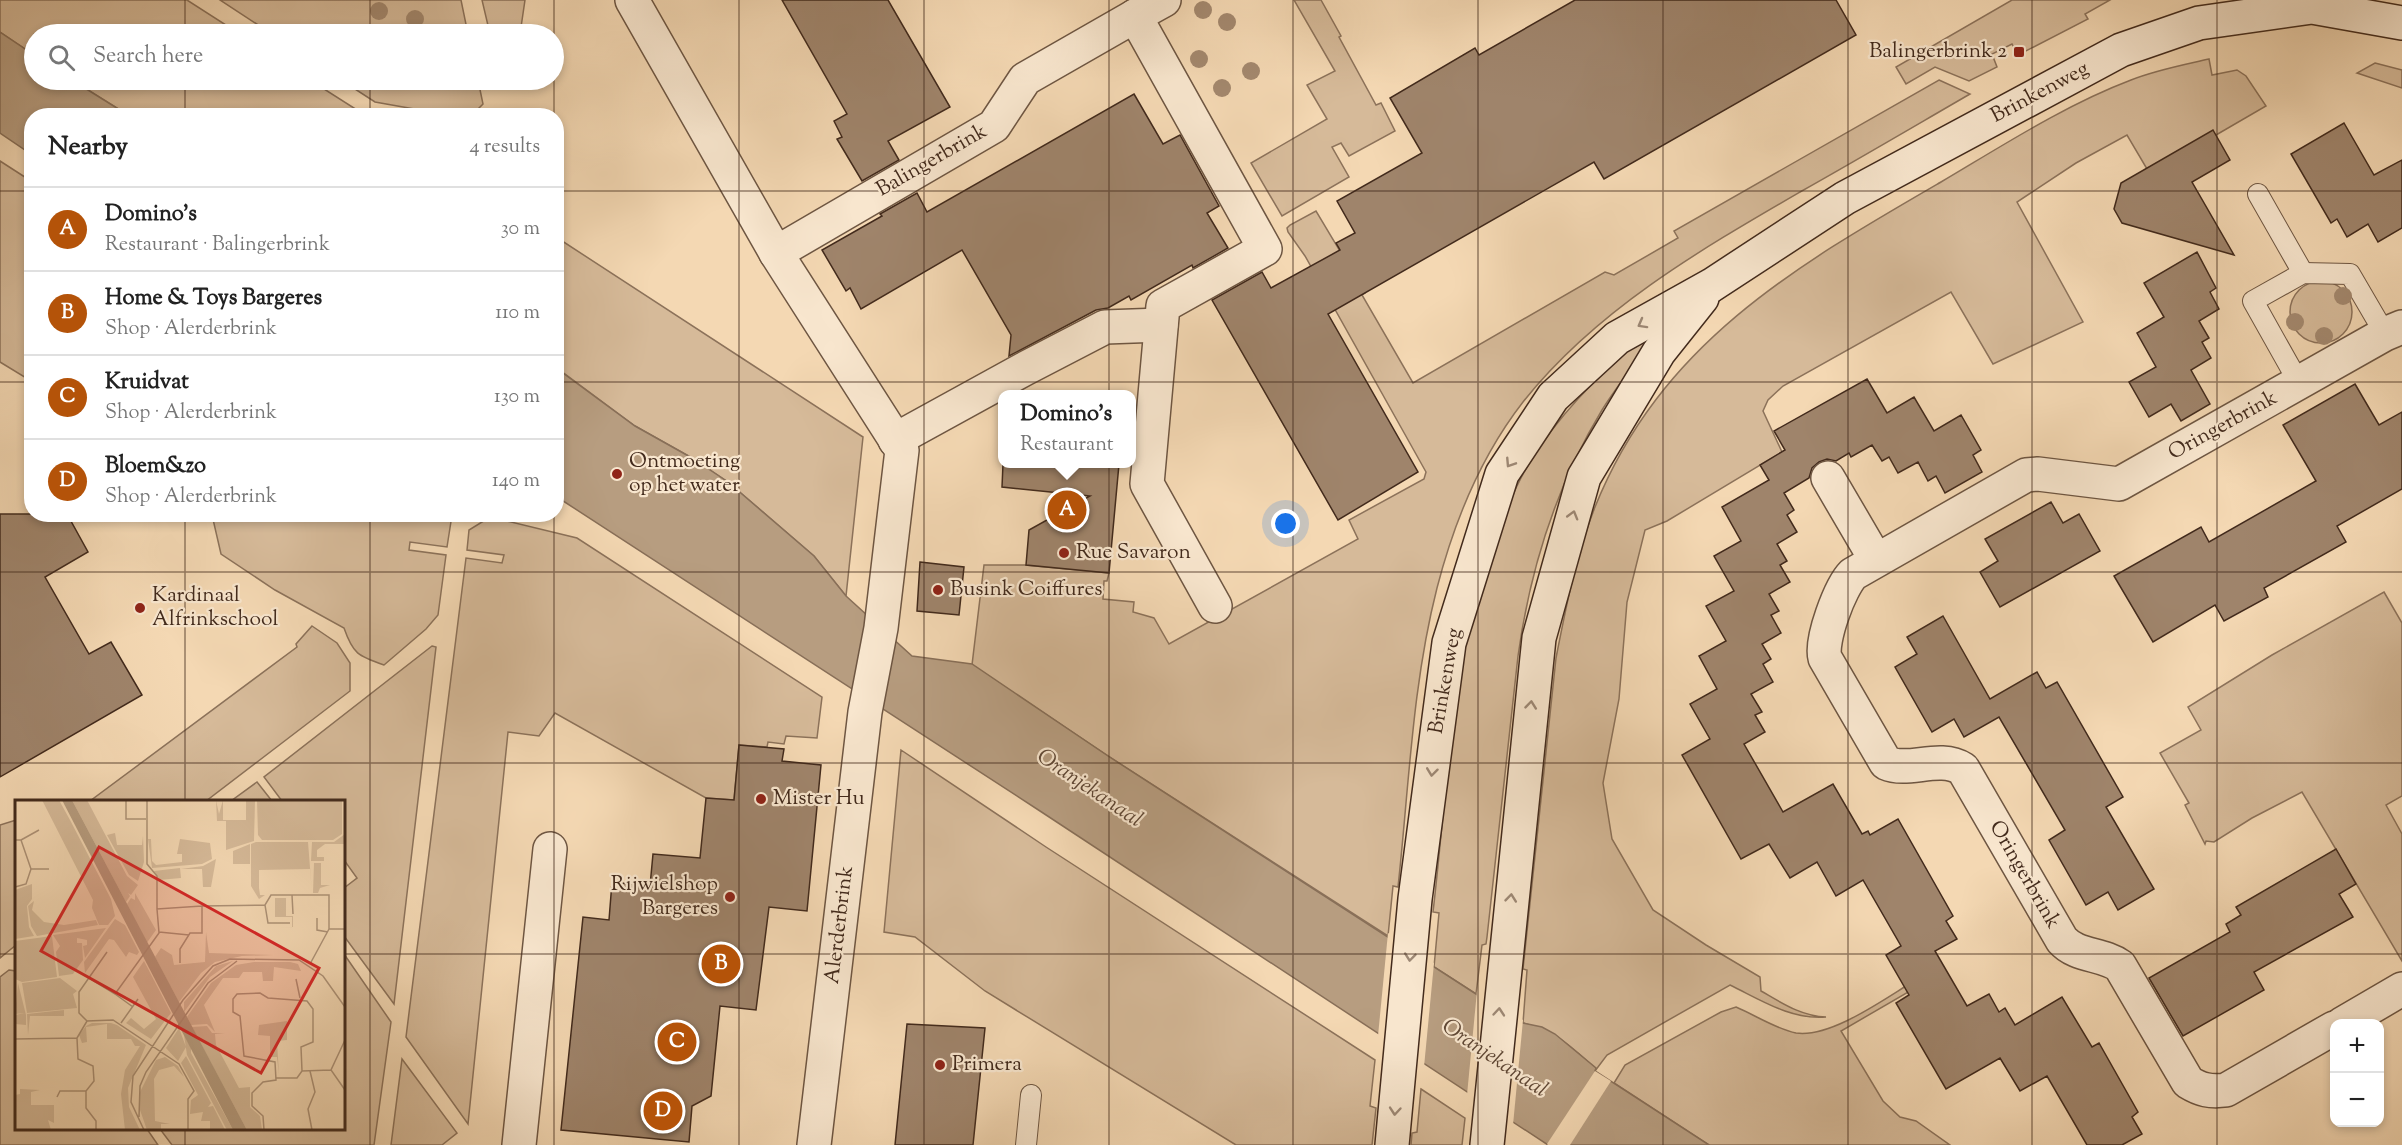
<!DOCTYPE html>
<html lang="en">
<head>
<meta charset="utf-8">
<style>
  :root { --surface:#fff; --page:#f6f6f6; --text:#222; --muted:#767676; --line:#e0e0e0; --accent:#b45309 }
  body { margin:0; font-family:"Sorts Mill Goudy",serif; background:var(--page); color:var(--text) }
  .controls { position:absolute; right:18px; bottom:18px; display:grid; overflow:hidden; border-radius:12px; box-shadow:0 3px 9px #0003 }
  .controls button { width:54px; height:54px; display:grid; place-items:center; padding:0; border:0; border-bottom:2px solid var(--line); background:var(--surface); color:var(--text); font:30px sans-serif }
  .you { position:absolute; left:1286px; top:524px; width:21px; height:21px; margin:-15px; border:4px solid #fff; border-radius:50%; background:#1a73e8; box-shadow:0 0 0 9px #1a73e833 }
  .badge { display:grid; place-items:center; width:39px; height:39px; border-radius:50%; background:var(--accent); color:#fff; font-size:20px; font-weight:700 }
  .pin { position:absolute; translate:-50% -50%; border:3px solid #fff; box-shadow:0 2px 6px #0006 }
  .popup { position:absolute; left:998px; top:390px; width:138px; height:78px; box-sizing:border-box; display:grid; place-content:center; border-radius:12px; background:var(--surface); filter:drop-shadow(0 2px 4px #0005); font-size:20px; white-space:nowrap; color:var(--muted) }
  .popup b { font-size:22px; color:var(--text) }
  .popup::after { content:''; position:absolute; left:50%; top:100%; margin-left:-12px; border:12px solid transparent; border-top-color:var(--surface) }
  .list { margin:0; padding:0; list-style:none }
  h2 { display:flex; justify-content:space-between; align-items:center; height:78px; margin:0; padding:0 24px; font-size:26px }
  h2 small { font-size:20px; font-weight:400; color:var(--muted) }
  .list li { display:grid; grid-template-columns:39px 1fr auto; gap:18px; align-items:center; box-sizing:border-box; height:84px; padding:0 24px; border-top:2px solid var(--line) }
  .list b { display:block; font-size:22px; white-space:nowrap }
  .list p { margin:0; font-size:20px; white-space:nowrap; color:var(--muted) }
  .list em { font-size:20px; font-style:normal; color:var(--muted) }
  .icon { flex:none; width:33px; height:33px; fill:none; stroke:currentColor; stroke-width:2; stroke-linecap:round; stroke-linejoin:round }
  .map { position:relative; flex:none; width:2402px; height:1145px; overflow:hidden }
  .search { position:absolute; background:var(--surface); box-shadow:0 3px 9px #0003; left:24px; top:24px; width:540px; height:66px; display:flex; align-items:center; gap:15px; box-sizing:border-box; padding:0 21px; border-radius:33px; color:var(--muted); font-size:22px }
  .panel { position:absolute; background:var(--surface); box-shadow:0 3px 9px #0003; left:24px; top:108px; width:540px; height:414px; border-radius:24px }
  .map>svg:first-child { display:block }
  .green { fill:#d6ba99; stroke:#8c725a; stroke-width:1.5 }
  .water { fill:#b79d80; stroke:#886f58; stroke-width:1.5 }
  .pier { fill:#f4d8b3 }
  .building { fill:#9f846b; stroke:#422a1c; stroke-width:1.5 }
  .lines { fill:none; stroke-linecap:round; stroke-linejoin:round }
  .lane-casing { stroke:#6e5642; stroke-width:22 }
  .street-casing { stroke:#6e5642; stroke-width:36 }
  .secondary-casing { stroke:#422a1c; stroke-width:36 }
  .lane { stroke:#f8e6ce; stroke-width:20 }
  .street { stroke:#f8e6ce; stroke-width:33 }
  .secondary { stroke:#f8e6ce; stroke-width:33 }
  .tree { fill:#a3886e }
  .oneway { stroke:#9d8875 }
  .grid { fill:none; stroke:#422a1c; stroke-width:1.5; stroke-opacity:0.55 }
  .poi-dot { fill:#8f2418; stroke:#f8e6ce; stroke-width:2 }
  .labels { text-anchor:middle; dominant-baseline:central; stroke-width:4.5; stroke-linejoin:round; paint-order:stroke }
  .poi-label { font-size:21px; fill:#422a1c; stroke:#f8e6ce; text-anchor:start }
  .street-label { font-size:21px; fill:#422a1c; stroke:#f8e6ce }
  .water-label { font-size:22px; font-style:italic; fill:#5f4735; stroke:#f8e6ce }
  .inset-road { fill:none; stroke:#ad9277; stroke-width:1.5 }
  .view { fill:#d62828; fill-opacity:0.15; stroke:#d62828; stroke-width:3 }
  .inset-edge { fill:none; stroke:#422a1c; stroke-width:3 }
</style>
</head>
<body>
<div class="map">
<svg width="2402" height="1145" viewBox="0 0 2402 1145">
  <rect width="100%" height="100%" fill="#f4d8b3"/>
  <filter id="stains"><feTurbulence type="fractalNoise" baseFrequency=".00333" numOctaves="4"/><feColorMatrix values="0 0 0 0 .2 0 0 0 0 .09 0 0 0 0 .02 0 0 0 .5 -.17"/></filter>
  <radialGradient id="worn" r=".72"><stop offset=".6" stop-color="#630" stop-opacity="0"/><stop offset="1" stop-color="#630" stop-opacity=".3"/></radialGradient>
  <g class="green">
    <polygon points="0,0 187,0 240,34 34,34 34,55 0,32"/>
    <polygon points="220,0 461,0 468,34 272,34"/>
    <polygon points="482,0 525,0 520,34 490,34"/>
    <polygon points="1294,0 1321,0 1341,36 1339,37 1376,105 1381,103 1395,131 1349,156 1341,143 1332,147 1349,177 1282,216 1251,163 1327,119 1307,85 1335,71"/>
    <polygon points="2012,0 2110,0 2085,14 2088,19 2018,55 2012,44 1992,54 1997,67 1969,81 1935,67 1906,84 1896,67"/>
    <path d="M2209 59 2212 75 2237 70 2246 76 2266 106 2216 135 2147 169 2127 135 2076 163 2017 202 2083 322 1993 364 1951 292 1783 386 1768 400 1763 411 1782 452 1667 521 1645 530 1627 602 1619 699 1603 783 1612 839 1653 910 1706 945 1760 977 1761 991C1782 1003 1801 1016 1826 1017 1791 1020 1761 1000 1730 985L1607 1055 1595 1071V1068C1570 1046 1556 1031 1523 1023L1527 970 1523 969 1556 658C1566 607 1576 555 1595 507 1661 343 1796 266 1941 182 2002 146 2065 105 2131 80 2156 70 2183 65 2209 59Z"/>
    <polygon points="2375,63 2402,70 2402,88 2357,73"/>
    <polygon points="72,80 310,80 365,115 128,115"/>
    <polygon points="341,80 478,80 483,104 472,115 448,115 375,102"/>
    <path d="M1939 80 1970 94C1913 127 1857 160 1800 192 1700 250 1596 310 1523 402 1481 456 1454 522 1437 588 1412 686 1409 787 1398 887L1393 886 1388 936 1108 756 972 665 984 565H1025L1109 573 1107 581H1104L1103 599 1134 602 1133 612 1154 618 1169 644 1358 539 1349 520 1424 479 1426 472 1305 256 1288 232 1287 228 1290 225 1316 211 1365 293 1362 295 1413 383 1605 272 1614 275 1678 238 1674 231Z"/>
    <polygon points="0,161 31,181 31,381 0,362"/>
    <polygon points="556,237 863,437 846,596 814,556 728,482 692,458 635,426 557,368"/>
    <circle cx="2321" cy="312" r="31"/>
    <path d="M1643 338 1649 343C1634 366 1616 387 1602 410 1556 486 1530 569 1518 656L1487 937 1486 944 1482 945 1476 994 1434 967 1439 913 1433 912C1444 818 1449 720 1468 627 1473 601 1485 575 1493 549 1503 519 1513 489 1530 462 1560 413 1599 374 1643 338Z"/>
    <path d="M212 515H452L447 547 410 542 409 550 446 555 438 615 426 629 384 665C358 656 353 654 344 628L275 590 221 554Z"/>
    <polygon points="490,517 577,538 822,697 817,738 786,736 784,744 768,742 767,747 739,745 734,800 706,798 555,713 539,736 508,732 468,1124 406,1037 466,558 502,563 504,555 467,550 469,530"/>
    <polygon points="2384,592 2402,623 2402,796 2386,805 2402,834 2402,961 2302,792 2252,818 2214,842 2206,841 2205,844 2185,805 2189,803 2160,753 2201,730 2188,707 2272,655"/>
    <polygon points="312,626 337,643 350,663 350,691 206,801 90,801 297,647 296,644"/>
    <polygon points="432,646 436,647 394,1004 344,936 344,888 357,878 344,860 344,802 282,801 264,777"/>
    <polygon points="901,750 1046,847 1375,1060 1370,1106 1376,1108 1372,1145 1236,1145 985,991 915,937 884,932"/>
    <polygon points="257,782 272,801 231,801"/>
    <polygon points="16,820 16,945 0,958 0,825"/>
    <polygon points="344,954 391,1022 374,1145 172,1145 160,1129 344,1128"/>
    <polygon points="9,970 16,971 16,1128 147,1129 158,1145 0,1145 0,977"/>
    <path d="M1914 981 1917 987 1841 1031 1883 1101 1900 1117 1916 1121 1950 1145H1709L1614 1083 1625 1065 1721 1012 1736 1007C1755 1015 1776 1029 1796 1033 1831 1038 1884 999 1914 981Z"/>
    <polygon points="402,1059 457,1133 442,1145 391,1145"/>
    <polygon points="1421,1089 1465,1118 1462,1145 1411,1145 1412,1133 1417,1132"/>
  </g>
  <g class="water">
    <polygon points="0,32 34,55 34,80 72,80 128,115 32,116 31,154 0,133"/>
    <polygon points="556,368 635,426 692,458 728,482 814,556 846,596 912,656 972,664 1108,756 1476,994 1523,1023 1542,1027 1555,1034 1596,1068 1595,1071 1709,1145 1548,1145 1040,811 557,497"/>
  </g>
  <g class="pier">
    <polygon points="1388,933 1434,963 1424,1067 1378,1036"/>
    <polygon points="1477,991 1523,1020 1513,1125 1467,1095"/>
    <polygon points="1595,1071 1611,1081 1570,1145 1548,1145 1547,1144"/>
  </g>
  <g class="building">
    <polygon points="782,0 888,0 950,107 888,141 899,160 862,181 837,139 842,137 834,121 847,114"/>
    <polygon points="1575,0 1836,0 1856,35 1604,179 1594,162 1328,314 1418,472 1338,520 1212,300 1262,272 1271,288 1340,250 1336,243 1355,233 1337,201 1422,153 1390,98 1475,48 1479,55"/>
    <polygon points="1134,94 1163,144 1180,135 1219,206 1207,213 1228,248 1193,268 1192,265 1131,300 1129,296 1108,308 1096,310 1009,356 1011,335 962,250 861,309 850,288 846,291 822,250 882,216 880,214 917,193 927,212"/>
    <polygon points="2344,123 2374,175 2402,160 2402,228 2378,242 2368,224 2347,237 2337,219 2331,223 2291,154"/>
    <polygon points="2213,130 2230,160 2192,182 2234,255 2122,223 2114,209 2121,183"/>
    <polygon points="2197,252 2216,288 2210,292 2219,309 2199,321 2209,338 2202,342 2211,358 2191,370 2210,404 2181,421 2171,404 2149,417 2129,382 2156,367 2137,333 2164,317 2144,283"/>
    <polygon points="1867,379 1887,413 1914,397 1934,431 1961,415 1981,450 1973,455 1982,472 1945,493 1936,476 1928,481 1918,462 1898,473 1889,457 1882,461 1872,445 1851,457 1849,453 1836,461 1827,459 1819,462 1812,468 1809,478 1784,493 1794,510 1787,515 1797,532 1777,544 1787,561 1780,565 1790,582 1769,594 1779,611 1771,615 1781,633 1762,644 1771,659 1763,664 1773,682 1751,694 1762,712 1755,715 1765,732 1744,744 1783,812 1833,784 1862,834 1868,831 1870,835 1898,819 1953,916 1946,921 1957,939 1935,951 1967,1006 1989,994 1999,1012 2005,1008 2015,1025 2062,997 2092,1047 2099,1043 2138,1112 2132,1117 2142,1134 2122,1145 2087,1145 2047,1076 2020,1091 2000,1058 1946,1089 1896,1003 1909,995 1886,955 1901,946 1863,880 1836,896 1817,862 1790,878 1769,844 1741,859 1682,755 1710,739 1690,704 1717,689 1699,656 1726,641 1706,606 1734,591 1714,556 1741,541 1722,507 1769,480 1760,465 1785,450 1774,431"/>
    <polygon points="2355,384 2379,425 2402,412 2402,489 2337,526 2346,542 2264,588 2268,597 2224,621 2215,605 2153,642 2114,576 2201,527 2209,542 2316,481 2283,425"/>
    <polygon points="1003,464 1119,464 1109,573 1026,565 1029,530 1090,496 1002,487"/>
    <polygon points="2051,502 2063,523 2079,514 2100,551 2000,607 1980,572 1998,561 1985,539"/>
    <polygon points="0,514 67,514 88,552 45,577 89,654 111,642 142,695 0,777"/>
    <polygon points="920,562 964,567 959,615 917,611"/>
    <polygon points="1943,616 1990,699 2037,672 2046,688 2057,682 2123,797 2106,807 2154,889 2118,910 2108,892 2086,905 2049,840 2065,830 1999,717 1964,737 1954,719 1932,732 1895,667 1917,654 1907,637"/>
    <polygon points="739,745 784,749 782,761 821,765 807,911 769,907 756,1010 720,1006 711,1096 692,1106 689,1142 561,1130 583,917 609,920 612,882 650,886 653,854 700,858 706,798 734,800"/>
    <polygon points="2336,849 2356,884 2339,894 2353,917 2254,972 2264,990 2183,1036 2149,978 2230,932 2226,924 2241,915 2236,907"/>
    <polygon points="907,1024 985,1028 973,1145 895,1145"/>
  </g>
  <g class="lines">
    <g class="lane-casing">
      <g id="lane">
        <polyline points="2258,194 2303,273"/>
        <polyline points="2299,383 2253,301 2303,273 2350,274 2385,334"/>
        <polyline points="1026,1145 1031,1095"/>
      </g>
    </g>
    <g class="street-casing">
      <g id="street">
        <polyline points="632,0 776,253 994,126 1025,79 1135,16"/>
        <polyline points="1164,0 1135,16 1265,249 1163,306 1147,484 1215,606"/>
        <polyline points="776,253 902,450 881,628 865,712 814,1145"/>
        <polyline points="895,440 1026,368 1105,327 1161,325"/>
        <polyline points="1828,478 1876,560"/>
        <polyline points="2342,1024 2402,989"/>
        <path d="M2334 1028 2226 1090C2210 1092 2201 1090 2188 1082L2120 966C2102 953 2077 957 2062 940L1963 769C1939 754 1909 773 1886 763L1825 658C1820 641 1840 587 1853 574L2026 475 2038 474 2119 484 2385 334 2402 327"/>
        <polyline points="519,1145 550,849"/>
      </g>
    </g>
    <g class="secondary-casing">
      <g id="secondary">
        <polyline points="1392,1145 1415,899 1449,643 1502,474 1553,397 1617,338 1712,285 1845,198 2121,50 2199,23 2312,7 2402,23"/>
        <polyline points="1487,1145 1539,638 1584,477 1659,352 1702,298"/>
      </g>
    </g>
    <use href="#lane" class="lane"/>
    <use href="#street" class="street"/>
    <use href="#secondary" class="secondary"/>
  </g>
  <g class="tree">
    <circle cx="1203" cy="10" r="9"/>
    <circle cx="379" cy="11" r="9"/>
    <circle cx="415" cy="19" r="9"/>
    <circle cx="1227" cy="22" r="9"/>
    <circle cx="1199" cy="59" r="9"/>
    <circle cx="1251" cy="71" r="9"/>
    <circle cx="1222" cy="88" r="9"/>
    <circle cx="2343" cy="296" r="9"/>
    <circle cx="2295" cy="322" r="9"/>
    <circle cx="2324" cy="336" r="9"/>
  </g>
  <defs><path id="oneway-chevron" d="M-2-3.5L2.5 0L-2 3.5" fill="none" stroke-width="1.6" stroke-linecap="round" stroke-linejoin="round" transform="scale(1.5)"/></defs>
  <g class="oneway">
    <use href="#oneway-chevron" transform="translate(1642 324) rotate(151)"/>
    <use href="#oneway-chevron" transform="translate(1510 463) rotate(123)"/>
    <use href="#oneway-chevron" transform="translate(1573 515) rotate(-74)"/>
    <use href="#oneway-chevron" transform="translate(1531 705) rotate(-84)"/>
    <use href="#oneway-chevron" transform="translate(1432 772) rotate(97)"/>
    <use href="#oneway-chevron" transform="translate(1511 898) rotate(-84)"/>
    <use href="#oneway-chevron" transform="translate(1410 957) rotate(96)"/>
    <use href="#oneway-chevron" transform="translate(1499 1012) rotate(-85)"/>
    <use href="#oneway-chevron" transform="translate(1395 1111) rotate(95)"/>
  </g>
  <path class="grid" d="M185 0V34M370 0V34M554 0V116M739 0V1145M924 0V1145M1109 0V1145M1293 0V1145M1478 0V1145M1663 0V1145M1848 0V1145M2032 0V1145M2217 0V1145M185 80V116M370 80V116M0 191H32M556 191H2402M0 382H32M556 382H2402M185 514V802M370 514V1145M554 514V1145M0 572H2402M0 763H2402M0 954H16M344 954H2402M185 1128V1145"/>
  <g class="poi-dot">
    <rect x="2013" y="46" width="12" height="12" rx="3"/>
    <circle cx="617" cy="474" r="6"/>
    <circle cx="1064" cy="553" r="6"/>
    <circle cx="938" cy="590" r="6"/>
    <circle cx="140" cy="608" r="6"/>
    <circle cx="761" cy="799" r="6"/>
    <circle cx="730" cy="897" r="6"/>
    <circle cx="940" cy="1065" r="6"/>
  </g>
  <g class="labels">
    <g class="poi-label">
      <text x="2007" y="52" text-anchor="end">Balingerbrink 2</text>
      <text x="629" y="462">Ontmoeting<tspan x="629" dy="24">op het water</tspan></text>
      <text x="1076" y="553">Rue Savaron</text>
      <text x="950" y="590">Busink Coiffures</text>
      <text x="152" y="596">Kardinaal<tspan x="152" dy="24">Alfrinkschool</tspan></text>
      <text x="773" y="799">Mister Hu</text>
      <text x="718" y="885" text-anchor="end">Rijwielshop<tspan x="718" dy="24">Bargeres</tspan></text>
      <text x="952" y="1065">Primera</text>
    </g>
    <g class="street-label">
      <text transform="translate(2040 93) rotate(-28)">Brinkenweg</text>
      <text transform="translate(932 161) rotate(-30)">Balingerbrink</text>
      <text transform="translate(2223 426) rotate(-29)">Oringerbrink</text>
      <text transform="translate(1446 681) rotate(-80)">Brinkenweg</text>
      <text transform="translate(2024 875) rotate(60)">Oringerbrink</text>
      <text transform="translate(840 925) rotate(-83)">Alerderbrink</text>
    </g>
    <g class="water-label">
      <text transform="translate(1089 789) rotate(34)">Oranjekanaal</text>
      <text transform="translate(1494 1059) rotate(34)">Oranjekanaal</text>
    </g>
  </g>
  <g transform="translate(15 800)">
    <rect width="330" height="330" fill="#f4d8b3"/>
    <path d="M27 0H44L55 20 96 99 100 116 93 125H84L77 108 78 100ZM57 0H72L112 76 123 85 116 95 113 93 115 96 111 102ZM201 0 204 14 208 0V20H231V0H240L239 41 211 50V21H202ZM242 0H327V34L318 40H247L243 35ZM100 33 102 45H127L128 36 129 62 123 81 114 75 92 35ZM330 34V44H310L302 50V57H309V61H296L297 42H319ZM133 39H136L137 61 141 65 167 62V54H162L165 39 195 43 197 59 187 64 137 68ZM241 42H293L297 93 295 69 244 70V88L245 95H250L244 99 236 86V44ZM235 44V64H218V51ZM201 59 196 87H188L187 69H166L188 66ZM299 63H306V85H315L305 88 303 93H298ZM165 68 166 78 144 80 139 71ZM17 84V99L12 106 14 127 19 136 0 139V90ZM120 93 141 130 131 144 112 104 116 98 120 100ZM260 98H271V116H278V127L265 128 277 127V117H260ZM19 101 17 110 29 122 49 125 81 120 83 125 22 136 16 126 13 106ZM100 119 110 125 124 152 122 155 114 152 111 157 99 140 94 139 70 173 69 162ZM91 128 70 158 68 146 72 145V140L62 138V143H67L68 160 58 174 44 176 41 152 45 146 38 135ZM191 132 194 153 259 155 227 156 200 162 186 173 164 202 140 157 146 148 157 155 159 165 190 162ZM37 136 42 177 7 182 0 179V141ZM129 161 156 213 136 239 111 223 116 218 129 229 141 219 118 177ZM218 161 195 177 169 212V202L201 166ZM239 162H275L283 164 286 171 259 167 258 181H248L247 172H228L224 178H208L189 205 200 232 192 224 176 225 172 217 196 183 221 165ZM45 178 62 191 58 194 62 208 12 213 7 183ZM3 183 11 215V225L0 224V215L10 213 0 214ZM49 210V216H15L13 235 12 214ZM272 221V240L262 241 264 275 262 257H255V236L243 235 244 225ZM77 223H96L102 225 131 245 113 288 114 307 125 330H110L106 294 110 270 125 246H120L116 239H92V224L71 227 72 242 67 243 64 235 71 226ZM192 226 197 233H210L200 234 201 245 224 288 235 287V307L245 316 247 330H232L177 227ZM164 228 171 247 163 261 151 248ZM169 235 176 248V253L218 330H212L172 255ZM171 256 196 303 193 307 198 306 210 330H195V321H186L188 312 175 314 176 300 183 295 166 263ZM150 257 163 266 169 277 159 266 144 270 139 279 140 321 155 324H146V330H132L125 310V292L141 260ZM5 289 25 290 16 292V305H39V323L33 320 36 330H0V295L5 294Z" fill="#d6ba99"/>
    <path d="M47 0H57L232 330H218Z" fill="#b79d80"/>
    <path class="inset-road" d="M111 0V19H131M132 0V64L142 76V109L187 106M0 40H6L16 69 11 84 0 87M6 40 24 30M16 69H34M277 95 278 114M250 105 253 123H275M302 118V130L313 132M144 132 174 135M165 163V149L175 133H187V106L250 105 256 95H314V129H330M295 164 314 129M74 178 100 194 144 133 142 109M281 179 285 198M100 194 118 207M72 221 64 213V192L92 152M106 223 123 199M62 238 72 221 98 220 164 264 179 291 173 299V330M0 239 62 238 63 259 78 266 79 281 71 291V308L81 321V330M330 240 316 270 330 290M295 271 300 292 293 309 297 330M261 278H282L287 271M42 297 45 291H71M124 317 125 286 131 272 193 183 222 161M129 330 116 302 118 276 168 200 198 166 215 159 284 160 308 176 330 207M249 330 248 316 237 306V293L248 282 261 280 260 262 229 256 225 216 218 212V199L222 194 245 193 253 198 292 201 298 209V242L286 247 287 271 316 270"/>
    <path class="view" d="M84 47 304 168 246 273 26 151Z"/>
    <rect width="330" height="330" class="inset-edge"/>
  </g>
  <rect width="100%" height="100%" filter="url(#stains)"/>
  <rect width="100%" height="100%" fill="url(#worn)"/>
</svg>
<div class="controls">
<button>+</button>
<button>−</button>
</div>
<div class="you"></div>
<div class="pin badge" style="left:1067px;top:510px">A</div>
<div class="popup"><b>Domino's</b>Restaurant</div>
<div class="pin badge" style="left:721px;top:964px">B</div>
<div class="pin badge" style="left:677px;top:1042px">C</div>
<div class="pin badge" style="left:663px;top:1111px">D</div>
<div class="search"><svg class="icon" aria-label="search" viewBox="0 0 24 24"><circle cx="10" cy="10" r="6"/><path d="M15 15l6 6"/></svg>Search here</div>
<section class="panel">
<h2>Nearby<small>4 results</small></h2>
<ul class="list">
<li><span class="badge">A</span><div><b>Domino's</b><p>Restaurant · Balingerbrink</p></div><em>30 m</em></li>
<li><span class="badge">B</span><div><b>Home &amp; Toys Bargeres</b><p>Shop · Alerderbrink</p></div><em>110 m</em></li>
<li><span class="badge">C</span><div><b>Kruidvat</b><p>Shop · Alerderbrink</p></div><em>130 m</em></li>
<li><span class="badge">D</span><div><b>Bloem&amp;zo</b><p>Shop · Alerderbrink</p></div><em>140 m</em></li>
</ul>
</section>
</div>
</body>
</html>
